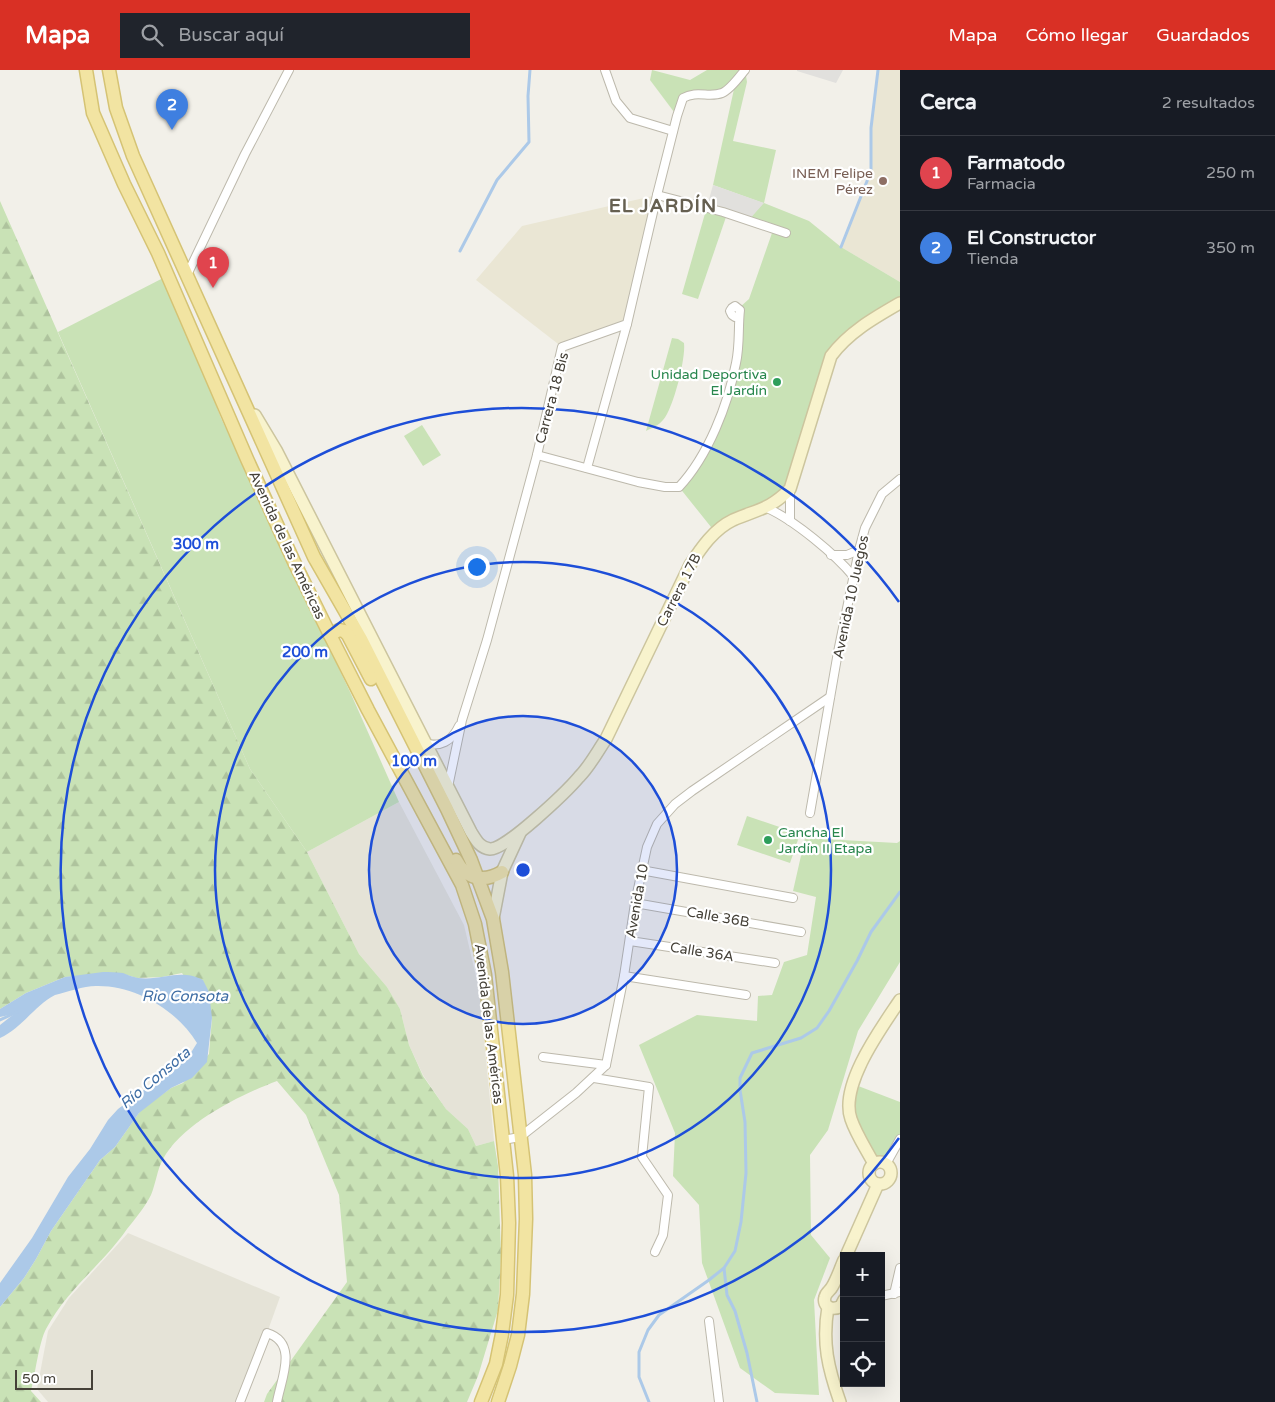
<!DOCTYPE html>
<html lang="es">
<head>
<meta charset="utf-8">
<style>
  :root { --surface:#171b24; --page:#20242c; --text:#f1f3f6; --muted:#9ea1a6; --line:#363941; --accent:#d93025 }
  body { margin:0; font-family:"Varela Round",sans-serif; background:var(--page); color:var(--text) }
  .controls { position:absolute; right:15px; bottom:15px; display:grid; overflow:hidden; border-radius:0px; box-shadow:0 5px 20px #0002 }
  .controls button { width:45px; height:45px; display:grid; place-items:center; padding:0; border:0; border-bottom:1px solid var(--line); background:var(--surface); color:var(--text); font:25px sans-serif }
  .scale { position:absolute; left:15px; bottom:12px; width:78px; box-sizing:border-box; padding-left:5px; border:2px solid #454138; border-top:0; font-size:14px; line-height:18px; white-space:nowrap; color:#454138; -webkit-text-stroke:4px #fff; paint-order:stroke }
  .you { position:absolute; left:476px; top:496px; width:18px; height:18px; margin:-12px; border:4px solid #fff; border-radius:50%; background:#1a73e8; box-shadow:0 0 0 8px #1a73e833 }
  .badge { display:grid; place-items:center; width:32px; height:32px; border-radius:50%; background:var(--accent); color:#fff; font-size:16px; font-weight:700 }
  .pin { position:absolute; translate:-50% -41px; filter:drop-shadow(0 1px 2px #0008) }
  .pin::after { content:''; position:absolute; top:26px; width:18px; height:15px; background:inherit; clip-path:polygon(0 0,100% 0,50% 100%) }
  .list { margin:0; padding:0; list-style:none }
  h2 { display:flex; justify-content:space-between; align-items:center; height:65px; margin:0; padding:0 20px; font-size:21px }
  h2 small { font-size:16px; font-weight:400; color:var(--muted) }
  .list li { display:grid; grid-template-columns:32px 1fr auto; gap:15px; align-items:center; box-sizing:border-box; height:75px; padding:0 20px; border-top:1px solid var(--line) }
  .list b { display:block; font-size:19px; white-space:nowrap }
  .list p { margin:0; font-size:16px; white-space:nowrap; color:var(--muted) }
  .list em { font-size:16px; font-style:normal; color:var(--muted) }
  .icon { flex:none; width:28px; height:28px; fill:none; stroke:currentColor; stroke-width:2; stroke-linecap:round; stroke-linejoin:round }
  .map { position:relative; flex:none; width:900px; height:1332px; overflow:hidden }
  header { display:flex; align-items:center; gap:30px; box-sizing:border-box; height:70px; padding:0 25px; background:var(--accent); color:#fff }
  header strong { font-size:24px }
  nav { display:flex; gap:28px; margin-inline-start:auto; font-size:18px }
  .search { width:350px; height:45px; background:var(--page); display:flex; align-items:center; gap:12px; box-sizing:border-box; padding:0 18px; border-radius:0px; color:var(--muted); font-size:19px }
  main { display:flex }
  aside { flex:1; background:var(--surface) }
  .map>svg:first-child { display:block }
  .residential { fill:#e5e3d7 }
  .education { fill:#eae6d4 }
  .green { fill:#c9e2b6 }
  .forest { fill:url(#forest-firs) }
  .parking { fill:#e1e0dd }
  .water { fill:#acc9e8 }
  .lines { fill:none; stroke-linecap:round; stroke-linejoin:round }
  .stream { stroke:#acc9e8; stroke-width:3 }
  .street-casing { stroke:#bdb9ac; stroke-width:10 }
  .secondary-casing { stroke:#ccc59e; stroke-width:14 }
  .primary-casing { stroke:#d5c374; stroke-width:15 }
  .street { stroke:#fff; stroke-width:8 }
  .secondary { stroke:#f8f3cd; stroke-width:11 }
  .primary { stroke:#f2e4a2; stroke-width:12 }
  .ring { fill:none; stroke:#1d4ed8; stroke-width:2.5 }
  .education-dot { fill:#8d6e63; stroke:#fff; stroke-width:2 }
  .leisure-dot { fill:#2e9e5b; stroke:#fff; stroke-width:2 }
  .labels { text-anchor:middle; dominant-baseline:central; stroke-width:4.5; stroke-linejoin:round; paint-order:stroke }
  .education-label { font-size:14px; fill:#785e54; stroke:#fff; text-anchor:end }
  .leisure-label { font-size:14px; fill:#27864d; stroke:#fff; text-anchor:end }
  .street-label { font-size:14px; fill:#454138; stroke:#fff }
  .water-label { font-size:15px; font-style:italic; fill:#3e6da4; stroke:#fff }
  .district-label { font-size:19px; font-weight:bold; letter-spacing:1px; fill:#666051; stroke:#fff }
  .centre { fill:#1d4ed8; stroke:#fff; stroke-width:2.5 }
  .ring-label { font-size:15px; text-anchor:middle; font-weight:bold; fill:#1d4ed8; stroke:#fff; stroke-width:4.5; stroke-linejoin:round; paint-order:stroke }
</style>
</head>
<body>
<header>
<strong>Mapa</strong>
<div class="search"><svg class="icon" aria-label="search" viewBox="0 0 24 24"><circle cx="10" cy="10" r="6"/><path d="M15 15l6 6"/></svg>Buscar aquí</div>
<nav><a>Mapa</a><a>Cómo llegar</a><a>Guardados</a></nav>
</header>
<main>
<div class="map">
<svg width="900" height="1332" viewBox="0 0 900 1332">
  <defs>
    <pattern id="forest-firs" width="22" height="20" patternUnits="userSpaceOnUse" patternTransform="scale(1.25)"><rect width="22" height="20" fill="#c9e2b6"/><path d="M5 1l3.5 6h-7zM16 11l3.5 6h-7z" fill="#aec39d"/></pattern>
  </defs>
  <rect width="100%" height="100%" fill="#f2f0e9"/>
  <g class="residential">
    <polygon points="399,732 464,855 479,919 494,1071 476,1076 468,1059 446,1039 423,1005 409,975 400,939 387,917 359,884 307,782"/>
    <polygon points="128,1163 280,1227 267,1263 240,1332 48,1332 37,1319 48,1261 69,1228"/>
  </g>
  <g class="education">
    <polygon points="878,0 900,0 900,212 841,177 871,101 871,58"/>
    <polygon points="657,125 627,254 562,277 476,210 522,156"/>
  </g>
  <g class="green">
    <polygon points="652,0 690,10 707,0 745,0 747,12 733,71 776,80 764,133 809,151 841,177 900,212 900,233 840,274 790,419 715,462 679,417 711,370 736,294 739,238 749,229 772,163 746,153 763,133 713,115 736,10 729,19 683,28 677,46 650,10"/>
    <polygon points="706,140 726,147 698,229 682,224"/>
    <polygon points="167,206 221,348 351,624 399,732 307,782 250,699 58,262"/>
    <path d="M672 268 678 269 684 273C686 288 673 340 663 350 659 355 652 358 646 361Z"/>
    <polygon points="422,355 441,385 423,396 404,366"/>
    <polygon points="747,746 800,764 790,793 737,775"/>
    <polygon points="805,768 897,773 900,771 900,892 858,961 828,1060 810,1085 811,1165 830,1188 814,1230 819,1325 775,1323 740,1298 702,1193 699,1135 673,1106 675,1063 639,975 697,945 757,951 758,926 772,925 784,892 807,885 816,827 793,821"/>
    <polygon points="853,1014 900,1032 900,1069 886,1094 878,1092 864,1076 850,1030"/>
  </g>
  <path class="forest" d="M0 131 250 699 307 782 359 884 387 917 400 939 409 975 423 1006 446 1039 468 1059 476 1076 494 1071 498 1096 501 1185 498 1240 478 1306 467 1332H264L267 1324 347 1212 339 1125 306 1045 277 1011C240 1025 183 1053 163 1089 157 1100 156 1113 151 1125 145 1137 135 1149 127 1159 102 1195 68 1218 46 1259 39 1272 35 1305 31 1321L41 1332H0V1237L24 1208 36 1189 51 1161 100 1090 115 1077 141 1040 171 1018 183 1013 209 984 212 948 182 903 162 907 137 908 120 903 65 907 26 923 0 939Z"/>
  <g class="parking">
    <polygon points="797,0 843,0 836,13 797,1"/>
    <polygon points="713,115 764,133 746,153 726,147 706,140"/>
  </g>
  <path class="water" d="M103 902C109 902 116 902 123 903 128 905 133 907 138 908 163 911 179 898 203 910L209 922 212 948 207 992 192 1008 171 1018 139 1043 115 1077 100 1090 51 1161 36 1189 24 1208 0 1237V1213L32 1168 68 1107 90 1079 108 1050 118 1039 178 995 192 981 197 973C177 940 135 915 96 916 83 916 68 922 55 925 34 936 22 958 0 968V955L14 944 0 947V939L26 923 65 907Z"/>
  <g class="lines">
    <g class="stream">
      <polyline points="841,177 871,101 871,58 878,0"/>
      <polyline points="460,181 497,110 529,72 528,26 530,0"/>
      <polyline points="0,950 17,942"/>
      <polyline points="724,1198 727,1225 735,1241 747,1283 757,1332"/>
      <polyline points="649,1332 639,1307 639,1282 648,1260 659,1245 709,1210 724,1198 735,1181 741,1152 746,1103 745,1052 740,1020 740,1008 752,983 801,968 817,958 829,941 857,891 871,862 900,822"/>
    </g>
    <g class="street-casing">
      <g id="street">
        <polyline points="605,0 616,31 630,48 673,61"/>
        <polyline points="657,125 723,142 786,163"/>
        <polyline points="187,205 245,84 289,0"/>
        <path d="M537 385 638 412 665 417H679C708 386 728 335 736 293 740 275 738 257 740 240L735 236 732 238 730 241 732 245 735 247 739 246"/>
        <polyline points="587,398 627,254"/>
        <polyline points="790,419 790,451"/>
        <path d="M767 438C794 450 835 484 854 507"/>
        <polyline points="831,485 847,485 859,480"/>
        <path d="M424 673C440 678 452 671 459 656"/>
        <path d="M448 717 462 650 487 570 537 385 562 277 627 254 657 125 677 46 683 28C697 20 709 28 722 23 730 20 740 6 745 0"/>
        <polyline points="810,743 838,582 859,480 865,458 882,424 900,409"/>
        <polyline points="641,800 793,828"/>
        <polyline points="635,833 801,862"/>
        <polyline points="630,871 775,893"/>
        <polyline points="624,906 746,925"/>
        <polyline points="543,987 606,995"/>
        <polyline points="594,1008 649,1017 642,1087 668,1125 663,1165 655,1182"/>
        <polyline points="503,1070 520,1067 576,1023 606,995 624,906 635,833 647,777 657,754 675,734 692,721 830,627"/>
        <polyline points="886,1094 900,1069"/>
        <polyline points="894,1224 900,1198"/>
        <polyline points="881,1226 900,1222"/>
        <polyline points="709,1251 719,1332"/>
        <path d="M240 1332 267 1263C299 1273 281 1309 277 1332"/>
      </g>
    </g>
    <g class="secondary-casing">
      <g id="secondary">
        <path d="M255 345 276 380 471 762C476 770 480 778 490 779 506 780 567 721 579 707 590 696 597 682 606 669L690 495C701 478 714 459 733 450 758 439 769 440 790 419L831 286C849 262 874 248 900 233"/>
        <polyline points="493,849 502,802 520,763"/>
        <circle cx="880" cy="1103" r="11"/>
        <path d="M874 1094C866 1079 856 1064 851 1049 839 1015 882 957 900 930"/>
        <polyline points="846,1186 878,1114"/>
        <path d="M844 1190C840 1199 837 1209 832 1217 830 1221 826 1222 825 1227 822 1237 833 1241 841 1236L844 1230"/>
        <path d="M828 1237C822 1273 828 1298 840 1332"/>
      </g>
    </g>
    <g class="primary-casing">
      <g id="primary">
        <polyline points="86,0 93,43 124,114 158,183 247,389 295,494 330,565 368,640 462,815 475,854 485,905 507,1106 509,1153 507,1225 502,1264 496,1294 481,1332"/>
        <polyline points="109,0 116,38 133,86 314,487 361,569 447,739 471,790 493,849 502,902 525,1105 526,1149 523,1224 518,1265 510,1296 498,1332"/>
        <polyline points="330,565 339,560 344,561 348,565 371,609"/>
        <path d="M456 790C466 809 483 813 502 802"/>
      </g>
    </g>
    <use href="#street" class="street"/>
    <use href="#secondary" class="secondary"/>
    <use href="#primary" class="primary"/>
  </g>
  <circle cx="523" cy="800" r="154" fill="#1d4ed8" fill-opacity=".12"/>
  <g class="ring">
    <circle cx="523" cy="800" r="154"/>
    <circle cx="523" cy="800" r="308"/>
    <path d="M899 1068A462 462 0 1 1 899 532"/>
  </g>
  <circle class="education-dot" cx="883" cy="111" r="5"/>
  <g class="leisure-dot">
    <circle cx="777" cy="312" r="5"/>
    <circle cx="768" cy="770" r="5"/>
  </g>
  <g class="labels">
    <g class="education-label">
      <text x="873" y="103">INEM Felipe<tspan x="873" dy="16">Pérez</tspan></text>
    </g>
    <g class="leisure-label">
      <text x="767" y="304">Unidad Deportiva<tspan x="767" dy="16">El Jardín</tspan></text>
      <text x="778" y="762" text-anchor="start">Cancha El<tspan x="778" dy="16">Jardín II Etapa</tspan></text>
    </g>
    <g class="street-label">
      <text transform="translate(552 328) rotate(-75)">Carrera 18 Bis</text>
      <text transform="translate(287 475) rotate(65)">Avenida de las Américas</text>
      <text transform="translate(679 520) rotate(-63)">Carrera 17B</text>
      <text transform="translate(851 527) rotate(-78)">Avenida 10 Juegos</text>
      <text transform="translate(637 831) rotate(-80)">Avenida 10</text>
      <text transform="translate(718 847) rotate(10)">Calle 36B</text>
      <text transform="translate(702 882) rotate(9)">Calle 36A</text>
      <text transform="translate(489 954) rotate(83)">Avenida de las Américas</text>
    </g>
    <g class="water-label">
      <text x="185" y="926">Rio Consota</text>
      <text transform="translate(155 1008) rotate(-40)">Río Consota</text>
    </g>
    <g class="district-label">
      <text x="663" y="136">EL JARDÍN</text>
    </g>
  </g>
  <circle cx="523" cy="800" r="8" class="centre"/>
  <g class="ring-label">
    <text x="196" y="479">300 m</text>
    <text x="305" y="587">200 m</text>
    <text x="414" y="696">100 m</text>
  </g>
</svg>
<div class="controls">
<button>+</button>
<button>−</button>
<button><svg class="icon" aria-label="locate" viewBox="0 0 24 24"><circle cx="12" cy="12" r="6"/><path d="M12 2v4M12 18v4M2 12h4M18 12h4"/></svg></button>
</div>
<div class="scale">50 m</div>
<div class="you"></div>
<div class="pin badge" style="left:213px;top:218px;background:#e0444e">1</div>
<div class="pin badge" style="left:172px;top:60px;background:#3f7fe0">2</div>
</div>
<aside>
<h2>Cerca<small>2 resultados</small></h2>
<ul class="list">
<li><span class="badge" style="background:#e0444e">1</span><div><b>Farmatodo</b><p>Farmacia</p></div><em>250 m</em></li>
<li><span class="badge" style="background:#3f7fe0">2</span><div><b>El Constructor</b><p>Tienda</p></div><em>350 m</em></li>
</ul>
</aside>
</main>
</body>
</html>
